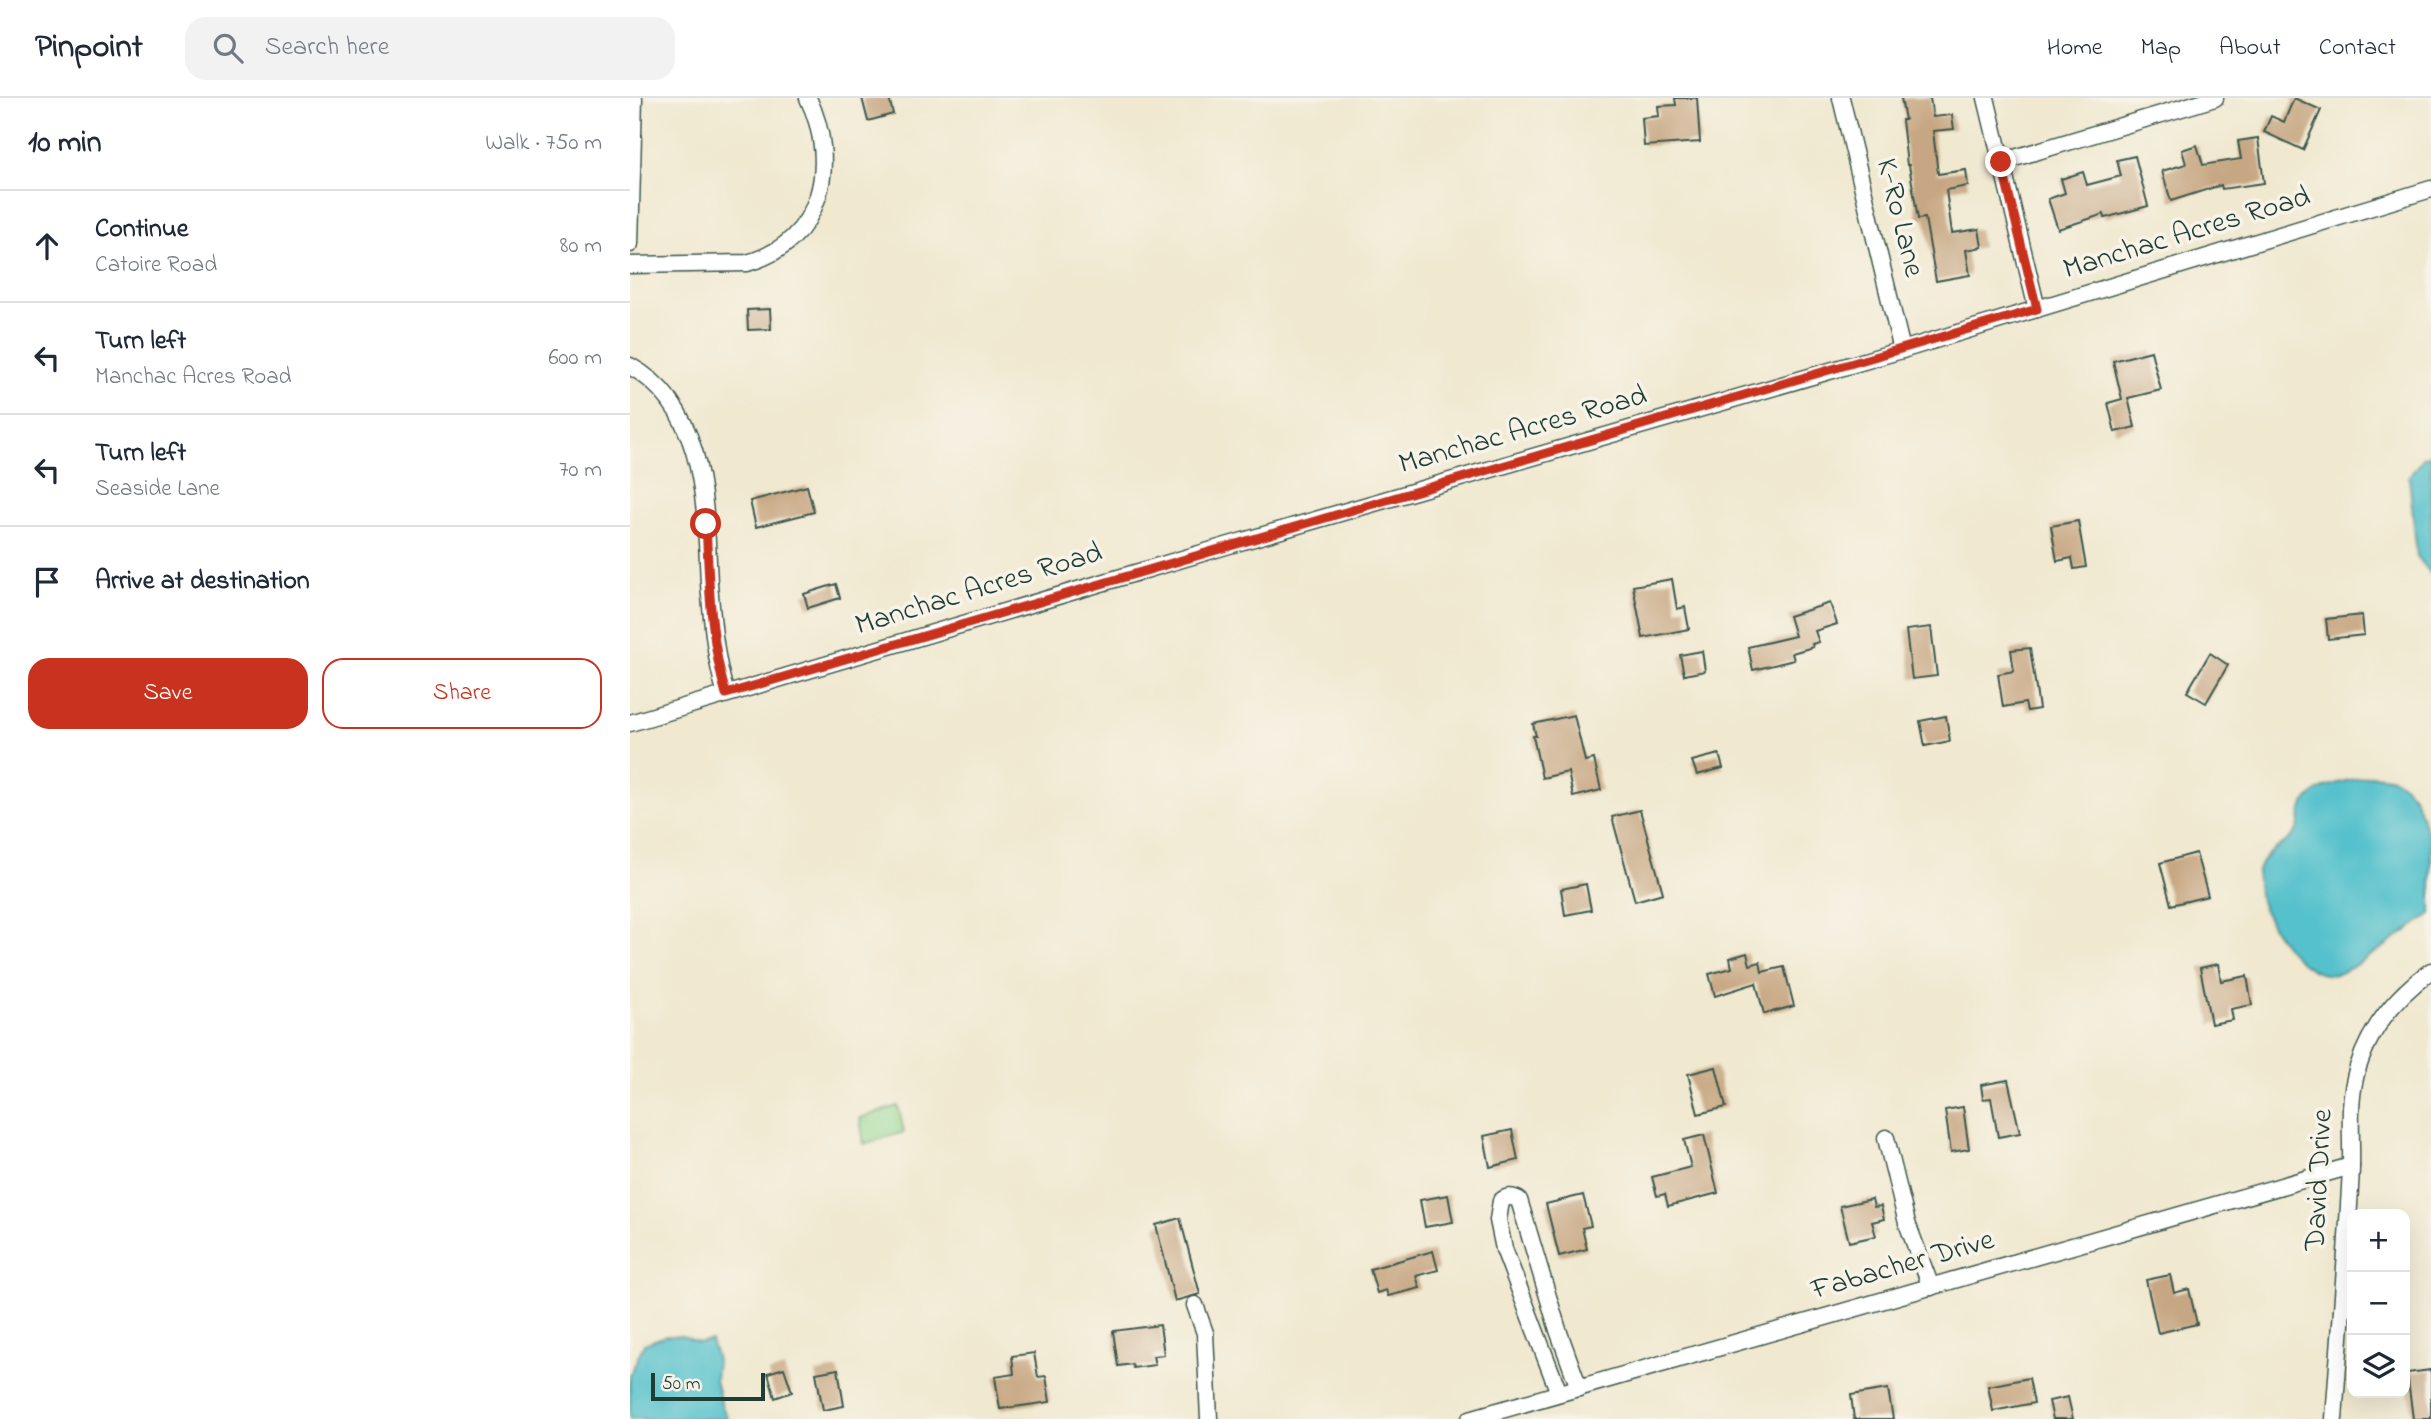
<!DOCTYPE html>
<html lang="en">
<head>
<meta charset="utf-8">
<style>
  :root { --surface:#fff; --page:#f2f2f3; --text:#1f2937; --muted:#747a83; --line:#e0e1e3; --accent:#c8321e }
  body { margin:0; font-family:"Indie Flower",sans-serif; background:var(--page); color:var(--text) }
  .controls { position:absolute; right:21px; bottom:21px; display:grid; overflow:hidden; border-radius:14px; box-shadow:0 7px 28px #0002 }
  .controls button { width:63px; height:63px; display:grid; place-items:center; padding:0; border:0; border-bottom:2px solid var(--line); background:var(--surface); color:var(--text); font:35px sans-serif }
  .scale { position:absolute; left:21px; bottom:18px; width:114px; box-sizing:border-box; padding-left:7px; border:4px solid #1f3d34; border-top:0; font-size:19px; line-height:24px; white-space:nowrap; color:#1f3d34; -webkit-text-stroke:5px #f7f3e8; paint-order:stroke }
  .stop { position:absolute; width:21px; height:21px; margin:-16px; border:5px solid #c8321e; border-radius:50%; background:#fff }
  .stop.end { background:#c8321e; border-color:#fff; box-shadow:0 2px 7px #0008 }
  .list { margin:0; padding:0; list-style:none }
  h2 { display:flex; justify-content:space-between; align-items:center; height:91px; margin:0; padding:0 28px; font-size:30px }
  h2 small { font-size:23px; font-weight:400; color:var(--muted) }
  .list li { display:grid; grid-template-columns:46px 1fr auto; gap:21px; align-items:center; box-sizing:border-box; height:112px; padding:0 28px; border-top:2px solid var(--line) }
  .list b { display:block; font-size:26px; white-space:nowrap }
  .list p { margin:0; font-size:23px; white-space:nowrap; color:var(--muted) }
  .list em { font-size:23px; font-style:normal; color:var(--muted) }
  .actions { display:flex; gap:14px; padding:21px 28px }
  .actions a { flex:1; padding:16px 0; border:2px solid var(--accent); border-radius:21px; text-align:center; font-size:24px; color:var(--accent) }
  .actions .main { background:var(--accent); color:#fff }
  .icon { flex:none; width:38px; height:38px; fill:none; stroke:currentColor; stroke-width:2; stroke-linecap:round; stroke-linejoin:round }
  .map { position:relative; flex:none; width:1801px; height:1321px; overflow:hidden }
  header { display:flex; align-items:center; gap:42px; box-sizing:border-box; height:98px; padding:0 35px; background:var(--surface); border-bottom:2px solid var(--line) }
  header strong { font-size:33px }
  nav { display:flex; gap:38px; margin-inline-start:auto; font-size:24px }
  .search { width:490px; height:63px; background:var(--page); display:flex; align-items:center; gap:18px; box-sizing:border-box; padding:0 24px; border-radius:21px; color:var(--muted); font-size:26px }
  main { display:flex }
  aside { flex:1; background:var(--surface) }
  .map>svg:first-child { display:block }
  .green { fill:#92d790; stroke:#588a62; stroke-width:2 }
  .water { fill:#54c1cc; stroke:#3a7f80; stroke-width:2 }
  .building { fill:#c7a783 }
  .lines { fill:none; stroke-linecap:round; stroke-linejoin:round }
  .minor-casing { stroke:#3e574b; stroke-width:19 }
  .minor { stroke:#fff; stroke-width:16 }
  .route { stroke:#c8321e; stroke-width:9 }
  .labels { text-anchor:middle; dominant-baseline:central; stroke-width:7; stroke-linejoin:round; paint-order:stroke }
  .street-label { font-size:30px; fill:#1f3d34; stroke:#f7f3e8 }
</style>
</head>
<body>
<header>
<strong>Pinpoint</strong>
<div class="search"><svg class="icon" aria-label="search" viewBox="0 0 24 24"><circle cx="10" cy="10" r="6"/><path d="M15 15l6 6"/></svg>Search here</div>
<nav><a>Home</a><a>Map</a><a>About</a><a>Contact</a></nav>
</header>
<main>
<aside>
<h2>10 min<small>Walk · 750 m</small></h2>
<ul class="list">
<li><svg class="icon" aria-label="ahead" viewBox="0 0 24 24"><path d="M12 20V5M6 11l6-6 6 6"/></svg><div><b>Continue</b><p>Catoire Road</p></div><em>80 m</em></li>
<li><svg class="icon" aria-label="left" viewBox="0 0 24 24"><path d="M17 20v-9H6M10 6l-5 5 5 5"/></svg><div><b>Turn left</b><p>Manchac Acres Road</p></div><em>600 m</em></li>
<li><svg class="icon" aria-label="left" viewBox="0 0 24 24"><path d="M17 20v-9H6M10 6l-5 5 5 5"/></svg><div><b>Turn left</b><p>Seaside Lane</p></div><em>70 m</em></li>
<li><svg class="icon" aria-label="arrive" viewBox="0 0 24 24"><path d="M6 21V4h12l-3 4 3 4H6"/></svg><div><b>Arrive at destination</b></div></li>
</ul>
<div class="actions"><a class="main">Save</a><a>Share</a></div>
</aside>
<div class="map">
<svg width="1801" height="1321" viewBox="0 0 1801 1321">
  <rect width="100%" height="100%" fill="#f7f3e8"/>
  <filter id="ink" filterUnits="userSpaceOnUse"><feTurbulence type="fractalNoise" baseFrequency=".0143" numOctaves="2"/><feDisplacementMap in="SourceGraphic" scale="14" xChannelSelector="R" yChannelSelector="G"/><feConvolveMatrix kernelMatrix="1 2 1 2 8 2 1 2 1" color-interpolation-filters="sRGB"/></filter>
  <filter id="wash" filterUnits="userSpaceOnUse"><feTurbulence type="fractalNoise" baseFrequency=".00686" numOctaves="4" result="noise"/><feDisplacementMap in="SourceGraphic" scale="28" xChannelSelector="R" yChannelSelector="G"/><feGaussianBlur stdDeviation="1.57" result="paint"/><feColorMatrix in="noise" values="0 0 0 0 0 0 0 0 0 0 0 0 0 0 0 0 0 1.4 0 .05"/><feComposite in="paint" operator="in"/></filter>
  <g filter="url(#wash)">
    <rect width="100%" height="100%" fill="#f0e8cf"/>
    <polygon class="green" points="268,1008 274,1034 234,1046 230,1020"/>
    <g class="water">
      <polygon points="1801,357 1801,476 1787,458 1779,378 1794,359"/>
      <path d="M1743 677 1760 679 1773 686 1784 699 1801 743V816C1781 829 1727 871 1706 876 1668 884 1623 809 1627 777 1630 757 1649 750 1662 739 1671 730 1669 720 1673 709 1683 686 1721 682 1743 677Z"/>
      <polygon points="35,1238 53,1238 69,1245 81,1243 87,1262 85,1282 92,1309 98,1321 0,1321 0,1276 14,1246"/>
    </g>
    <g id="blocks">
      <g class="building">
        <polygon points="232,0 259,0 263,16 238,23"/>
        <polygon points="1045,0 1067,0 1070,44 1014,48 1012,20 1029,18 1028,8 1046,7"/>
        <polygon points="1271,0 1300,0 1303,19 1322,17 1324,31 1303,33 1308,76 1336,72 1338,88 1316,92 1322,135 1349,131 1352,149 1336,152 1340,177 1306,183 1295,120 1288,121 1279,67 1277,67 1272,22 1275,22"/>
        <polygon points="1664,0 1691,12 1673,52 1634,34 1641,18 1654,24"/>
        <polygon points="1628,40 1634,85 1592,91 1591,87 1541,103 1532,73 1556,66 1552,52 1567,47 1573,67 1611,61 1608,43"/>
        <polygon points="1505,58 1518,108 1475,120 1474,116 1428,131 1418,101 1435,95 1431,81 1453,74 1457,87 1491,78 1487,62"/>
        <polygon points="140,211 141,231 118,232 117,212"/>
        <polygon points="1521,253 1531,292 1498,300 1505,329 1485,334 1478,305 1492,301 1483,263"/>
        <polygon points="177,388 184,414 126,429 120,403"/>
        <polygon points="1448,423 1456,469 1444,471 1442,460 1427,463 1421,428"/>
        <polygon points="1042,481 1047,511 1055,509 1059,531 1013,540 1003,488"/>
        <polygon points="206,486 210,500 178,510 174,496"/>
        <polygon points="1200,505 1207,526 1185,533 1189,544 1182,546 1183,549 1162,555 1164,562 1123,572 1118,549 1165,538 1159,518"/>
        <polygon points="1732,517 1734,537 1698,541 1696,521"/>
        <polygon points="1301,529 1307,578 1282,581 1276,532"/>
        <polygon points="1400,550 1409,611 1397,613 1395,605 1373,609 1368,576 1384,573 1381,552"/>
        <polygon points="1072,553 1075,573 1054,577 1050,557"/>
        <polygon points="1580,555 1598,567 1576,605 1557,594"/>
        <polygon points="944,617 955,663 964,661 971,692 943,699 938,674 912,680 903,638 906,638 903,626"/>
        <polygon points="1316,618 1320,643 1295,648 1290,623"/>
        <polygon points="1089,656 1093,670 1067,677 1062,663"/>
        <polygon points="1010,712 1033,795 1005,803 982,719"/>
        <polygon points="1566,755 1578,798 1541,807 1530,765"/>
        <polygon points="956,786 961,812 935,817 931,791"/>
        <polygon points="1117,855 1120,867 1130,864 1132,874 1154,869 1164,908 1134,916 1126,885 1085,898 1079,876 1102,870 1100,860"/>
        <polygon points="1588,866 1591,883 1617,878 1622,907 1601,911 1603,922 1581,926 1570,870"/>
        <polygon points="1086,969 1096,1009 1068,1016 1058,976"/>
        <polygon points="1378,982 1390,1035 1368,1039 1361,1000 1353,1001 1351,987"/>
        <polygon points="1333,1009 1339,1051 1321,1054 1315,1012"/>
        <polygon points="882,1032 888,1062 860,1069 854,1038"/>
        <polygon points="1074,1037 1088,1095 1038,1108 1035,1096 1027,1098 1022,1079 1061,1069 1054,1042"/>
        <polygon points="818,1097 823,1124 795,1129 790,1102"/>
        <polygon points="953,1097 961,1128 952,1130 957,1151 929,1158 916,1106"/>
        <polygon points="1242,1101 1244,1109 1251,1108 1254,1121 1242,1124 1246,1138 1219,1144 1210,1108"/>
        <polygon points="550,1120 570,1196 545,1203 526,1127"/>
        <polygon points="803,1153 808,1172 786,1178 790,1190 758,1198 756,1192 747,1195 740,1171"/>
        <polygon points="1540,1177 1544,1195 1559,1191 1567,1226 1528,1235 1516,1182"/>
        <polygon points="530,1227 534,1257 523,1258 525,1267 503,1270 502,1266 488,1268 483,1233"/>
        <polygon points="404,1255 408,1279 416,1278 420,1304 370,1311 365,1279 384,1276 382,1258"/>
        <polygon points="154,1270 162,1294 145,1300 138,1275"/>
        <polygon points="208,1271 214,1308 193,1312 186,1275"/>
        <polygon points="1801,1272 1801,1321 1783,1321 1777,1275"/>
        <polygon points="1399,1280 1404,1305 1363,1313 1358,1288"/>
        <polygon points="1258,1291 1263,1321 1224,1321 1221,1297"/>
        <polygon points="1438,1299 1443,1321 1423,1321 1419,1303"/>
      </g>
    </g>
  </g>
  <g filter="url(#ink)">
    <use href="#blocks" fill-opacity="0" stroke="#3e574b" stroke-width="2"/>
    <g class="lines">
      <g class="minor-casing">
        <g id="minor">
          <polyline points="1211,0 1272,252"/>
          <polyline points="1356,0 1407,211"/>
          <polyline points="1371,64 1585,0"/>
          <polyline points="0,146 4,0"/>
          <path d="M0 167 117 165C193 144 209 65 178 0"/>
          <path d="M0 268C77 310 75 409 79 485 82 522 85 561 96 596"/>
          <polyline points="0,625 596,448 1272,252 1801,91"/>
          <polyline points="1256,1040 1277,1125 1301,1189"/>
          <polyline points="565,1207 575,1235 579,1321"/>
          <path d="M929 1295 874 1151 868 1122 871 1103C877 1098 882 1098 889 1102L928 1232 949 1290"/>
          <polyline points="840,1321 1721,1068"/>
          <path d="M1704 1321C1710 1237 1717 1154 1721 1070 1722 1036 1717 1003 1728 969 1741 929 1767 897 1801 873"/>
        </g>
      </g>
      <use href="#minor" class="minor"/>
    </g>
  </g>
  <g class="lines" filter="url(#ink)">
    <path class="route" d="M76 426C79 483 80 542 96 596L1407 211 1371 64"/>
  </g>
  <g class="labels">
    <g class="street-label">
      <text transform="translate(1269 120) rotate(76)">K-Ro Lane</text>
      <text transform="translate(1557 136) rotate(-17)">Manchac Acres Road</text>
      <text transform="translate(893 333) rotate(-16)">Manchac Acres Road</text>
      <text transform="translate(349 492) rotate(-17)">Manchac Acres Road</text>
      <text transform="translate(1690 1082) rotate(-87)">David Drive</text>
      <text transform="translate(1273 1168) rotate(-16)">Fabacher Drive</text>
    </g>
  </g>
</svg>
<div class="controls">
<button>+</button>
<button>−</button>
<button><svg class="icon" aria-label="layers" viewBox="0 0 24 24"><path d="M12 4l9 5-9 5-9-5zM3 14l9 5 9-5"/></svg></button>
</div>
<div class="scale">50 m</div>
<div class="stop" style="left:76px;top:426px"></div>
<div class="stop end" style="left:1371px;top:64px"></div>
</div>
</main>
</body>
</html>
